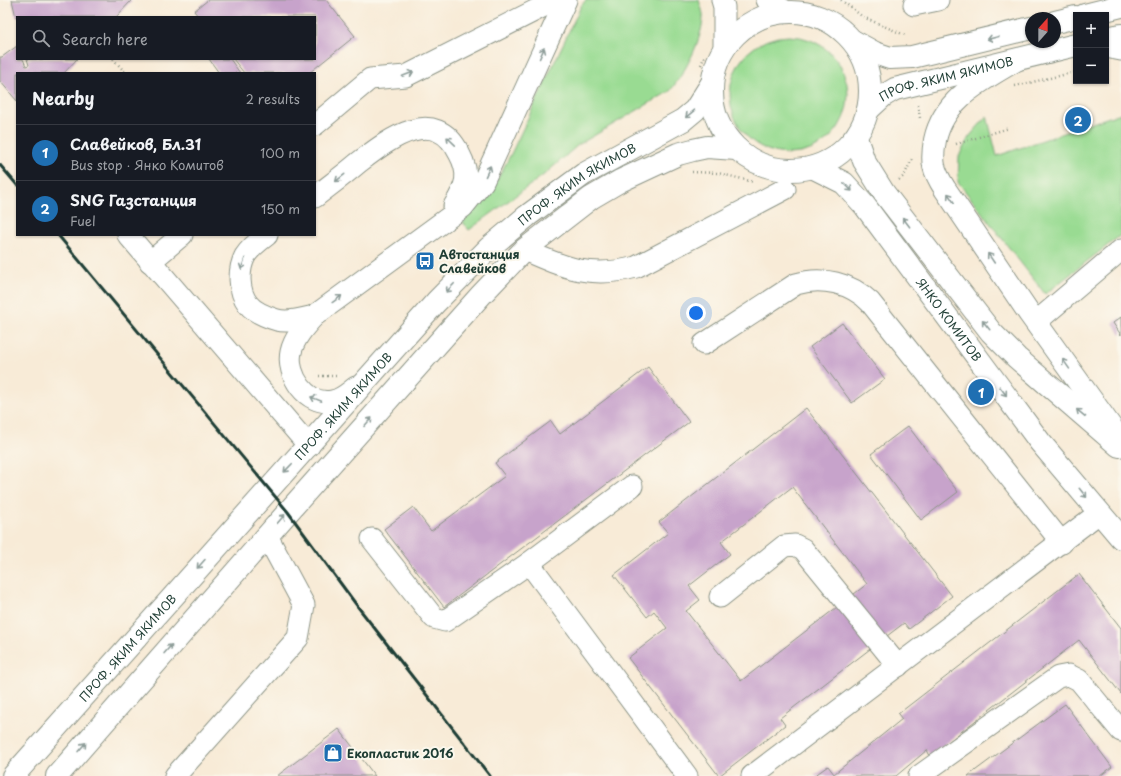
<!DOCTYPE html>
<html lang="en">
<head>
<meta charset="utf-8">
<style>
  :root { --surface:#171b24; --page:#242831; --text:#f1f3f6; --muted:#9ea1a6; --line:#363941; --accent:#1f6fb2 }
  body { margin:0; font-family:"Playpen Sans",sans-serif; background:var(--page); color:var(--text) }
  .controls { position:absolute; right:12px; top:12px; display:grid; overflow:hidden; border-radius:0px; box-shadow:0 1px 3px #0004 }
  .controls button { width:36px; height:36px; display:grid; place-items:center; padding:0; border:0; border-bottom:1px solid var(--line); background:var(--surface); color:var(--text); font:20px sans-serif }
  .compass { position:absolute; left:1025px; top:12px; width:36px; height:36px; border-radius:50%; background:var(--surface); box-shadow:0 1px 3px #0004; rotate:21deg }
  .you { position:absolute; left:696px; top:313px; width:14px; height:14px; margin:-10px; border:3px solid #fff; border-radius:50%; background:#1a73e8; box-shadow:0 0 0 6px #1a73e833 }
  .badge { display:grid; place-items:center; width:26px; height:26px; border-radius:50%; background:var(--accent); color:#fff; font-size:13px; font-weight:700 }
  .pin { position:absolute; translate:-50% -50%; border:2px solid #fff; box-shadow:0 1px 4px #0006 }
  .list { margin:0; padding:0; list-style:none }
  h2 { display:flex; justify-content:space-between; align-items:center; height:52px; margin:0; padding:0 16px; font-size:17px }
  h2 small { font-size:13px; font-weight:400; color:var(--muted) }
  .list li { display:grid; grid-template-columns:26px 1fr auto; gap:12px; align-items:center; box-sizing:border-box; height:56px; padding:0 16px; border-top:1px solid var(--line) }
  .list b { display:block; font-size:15px; white-space:nowrap }
  .list p { margin:0; font-size:13px; white-space:nowrap; color:var(--muted) }
  .list em { font-size:13px; font-style:normal; color:var(--muted) }
  .icon { flex:none; width:22px; height:22px; fill:none; stroke:currentColor; stroke-width:2; stroke-linecap:round; stroke-linejoin:round }
  .map { position:relative; flex:none; width:1121px; height:776px; overflow:hidden }
  .search { position:absolute; background:var(--surface); box-shadow:0 1px 3px #0004; left:16px; top:16px; width:300px; height:44px; display:flex; align-items:center; gap:10px; box-sizing:border-box; padding:0 14px; border-radius:0px; color:var(--muted); font-size:15px }
  .panel { position:absolute; background:var(--surface); box-shadow:0 1px 3px #0004; left:16px; top:72px; width:300px; height:164px; border-radius:0px }
  .map>svg:first-child { display:block }
  .green { fill:#99db92; stroke:#5c8c63 }
  .building { fill:#c7a3cb; fill-rule:evenodd }
  .lines { fill:none; stroke-linecap:round; stroke-linejoin:round }
  .minor-casing { stroke:#8c9486; stroke-width:23 }
  .major-casing { stroke:#8c9486; stroke-width:24 }
  .highway-casing { stroke:#8c9486; stroke-width:24 }
  .path { stroke:#8c9486; stroke-width:2.5; stroke-dasharray:1 3; stroke-linecap:butt }
  .minor { stroke:#fff; stroke-width:21 }
  .major { stroke:#fff; stroke-width:22 }
  .highway { stroke:#fff; stroke-width:22 }
  .rail { stroke:#1f3d34; stroke-width:3 }
  .oneway { stroke:#8f9e9a }
  .labels { text-anchor:middle; dominant-baseline:central; stroke-width:4; stroke-linejoin:round; paint-order:stroke }
  .street-label { font-size:12px; fill:#1f3d34; stroke:#fbf7ec }
  .poi-label { font-size:12px; font-weight:bold; fill:#1f3d34; stroke:#fbf7ec; text-anchor:start }
</style>
</head>
<body>
<div class="map">
<svg width="1121" height="776" viewBox="0 0 1121 776">
  <rect width="100%" height="100%" fill="#fbf7ec"/>
  <filter id="ink" filterUnits="userSpaceOnUse"><feTurbulence type="fractalNoise" baseFrequency=".025" numOctaves="2"/><feDisplacementMap in="SourceGraphic" scale="8" xChannelSelector="R" yChannelSelector="G"/><feConvolveMatrix kernelMatrix="1 2 1 2 8 2 1 2 1" color-interpolation-filters="sRGB"/></filter>
  <filter id="wash" filterUnits="userSpaceOnUse"><feTurbulence type="fractalNoise" baseFrequency=".012" numOctaves="4" result="noise"/><feDisplacementMap in="SourceGraphic" scale="16" xChannelSelector="R" yChannelSelector="G"/><feGaussianBlur stdDeviation="0.9" result="paint"/><feColorMatrix in="noise" values="0 0 0 0 0 0 0 0 0 0 0 0 0 0 0 0 0 1.4 0 .05"/><feComposite in="paint" operator="in"/></filter>
  <g filter="url(#wash)">
    <rect width="100%" height="100%" fill="#f8ebd7"/>
    <g class="green">
      <path d="M586 0H699C700 5 704 13 703 18 701 43 685 72 670 91L578 145 545 174 469 230 459 217 492 189 511 154 581 6Z"/>
      <circle cx="789" cy="95" r="59"/>
      <polygon points="1121,113 1121,235 1045,294 958,182 959,156 969,137 987,116 997,156"/>
    </g>
    <g id="blocks">
      <g class="building">
        <polygon points="12,0 132,0 116,17 16,17"/>
        <polygon points="208,0 326,0 355,36 309,73 244,73 233,59 315,59 315,17 199,17 194,11"/>
        <polygon points="17,46 17,59 23,59 26,66 29,65 27,59 77,59 64,73 17,73 17,101 0,81 0,57 2,57"/>
        <polygon points="209,59 230,59 240,73 219,73"/>
        <polygon points="1121,317 1121,335 1113,323"/>
        <polygon points="842,323 885,379 852,403 810,347"/>
        <polygon points="648,367 689,422 444,607 384,529 413,507 431,531 505,476 495,463 551,421 560,434"/>
        <path d="M806 408 952 596 909 629 904 623 780 718 785 725 719 776 628 658 667 628 654 611 647 617 614 575 668 533 659 522ZM792 487 867 584 741 681 686 611 700 600 689 586 730 554 721 542Z"/>
        <polygon points="908,426 958,492 921,520 871,454"/>
        <polygon points="1079,574 1121,628 1121,694 1079,640 930,756 927,750 896,776 814,776 828,766 834,774 902,719 898,714"/>
        <polygon points="1065,704 1112,767 1100,776 968,776"/>
        <polygon points="339,729 375,776 277,776"/>
      </g>
    </g>
  </g>
  <g filter="url(#ink)">
    <use href="#blocks" fill-opacity="0" stroke="#8c9486" stroke-width="1"/>
    <g class="lines">
      <g class="minor-casing">
        <g id="minor">
          <polyline points="722,0 724,7 724,49"/>
          <polyline points="767,0 787,12"/>
          <polyline points="914,5 938,0"/>
          <polyline points="1106,47 1121,50"/>
          <polyline points="315,125 370,79 406,76 556,0"/>
          <path d="M315 197C329 186 344 175 358 163 387 141 434 103 459 153 471 175 466 186 454 206"/>
          <polyline points="128,235 309,446"/>
          <path d="M267 235C259 241 250 248 245 256 238 270 238 291 248 304 254 312 267 317 277 320 289 323 302 319 314 316"/>
          <path d="M524 250C565 268 591 279 636 267L785 189"/>
          <polyline points="150,262 182,235"/>
          <polyline points="1036,322 1121,250"/>
          <path d="M704 344 796 284C822 276 851 283 870 302L1062 543"/>
          <path d="M356 387C348 393 341 400 332 401 307 406 286 375 291 352 294 338 305 326 314 316L463 207 483 182 566 0"/>
          <polyline points="372,539 434,618 445,621 529,563 632,486"/>
          <polyline points="529,563 687,776"/>
          <polyline points="720,597 784,546 795,545 803,549 898,666"/>
          <polyline points="175,776 298,638 304,605 267,536"/>
          <polyline points="752,776 1099,513"/>
          <polyline points="919,776 1058,677 1069,675 1079,680 1121,731"/>
        </g>
      </g>
      <g class="major-casing">
        <g id="major">
          <polyline points="856,138 864,161 884,193 991,332 1017,358 1119,446"/>
          <path id="s1" d="M814 168 844 183 865 206 1040 442 1121 538"/>
        </g>
      </g>
      <g class="highway-casing">
        <g id="highway">
          <circle cx="791" cy="91" r="79"/>
          <polyline points="1085,15 1121,6"/>
          <polyline points="1055,22 1076,17"/>
          <polyline points="1106,38 1121,35"/>
          <polyline points="853,41 875,53 890,58 912,57 1031,28"/>
          <path d="M1016 60C983 80 944 98 935 140 931 163 933 170 945 189L1029 313 1121 441"/>
          <path id="s2" d="M869 109 883 96 895 89 1076 45"/>
          <path id="s3" d="M13 776 436 302 489 248 527 216 584 174 683 120 695 110 712 83"/>
          <polyline points="57,776 288,512 481,295 524,250 591,198 620,181 678,154 693,150 707,147 736,149"/>
        </g>
      </g>
      <g class="path">
        <polyline points="841,0 863,17 907,36"/>
        <polyline points="113,59 126,73"/>
        <polyline points="701,65 705,55"/>
        <polyline points="1015,86 1076,72"/>
        <polyline points="918,105 920,118"/>
        <polyline points="956,144 1009,128"/>
        <polyline points="692,172 718,173 754,182"/>
        <polyline points="899,180 904,176 912,159"/>
        <polyline points="319,376 337,376"/>
      </g>
      <use href="#minor" class="minor"/>
      <use href="#major" class="major"/>
      <use href="#highway" class="highway"/>
      <g class="rail">
        <polyline points="0,165 17,185"/>
        <polyline points="58,235 288,512 358,607 490,776"/>
      </g>
    </g>
    <defs><path id="oneway-shaft" d="M-6 0H5M1.5-3L5.5 0L1.5 3" fill="none" stroke-width="1.6" stroke-linecap="round" stroke-linejoin="round"/></defs>
    <g class="oneway">
      <use href="#oneway-shaft" transform="translate(993 38) rotate(166)"/>
      <use href="#oneway-shaft" transform="translate(542 53) rotate(-66)"/>
      <use href="#oneway-shaft" transform="translate(408 74) rotate(-21)"/>
      <use href="#oneway-shaft" transform="translate(690 114) rotate(140)"/>
      <use href="#oneway-shaft" transform="translate(451 141) rotate(-136)"/>
      <use href="#oneway-shaft" transform="translate(488 171) rotate(-65)"/>
      <use href="#oneway-shaft" transform="translate(340 178) rotate(142)"/>
      <use href="#oneway-shaft" transform="translate(848 187) rotate(45)"/>
      <use href="#oneway-shaft" transform="translate(951 198) rotate(-124)"/>
      <use href="#oneway-shaft" transform="translate(906 222) rotate(-127)"/>
      <use href="#oneway-shaft" transform="translate(991 258) rotate(-124)"/>
      <use href="#oneway-shaft" transform="translate(243 264) rotate(109)"/>
      <use href="#oneway-shaft" transform="translate(450 288) rotate(134)"/>
      <use href="#oneway-shaft" transform="translate(337 299) rotate(-36)"/>
      <use href="#oneway-shaft" transform="translate(986 325) rotate(-129)"/>
      <use href="#oneway-shaft" transform="translate(1066 364) rotate(-125)"/>
      <use href="#oneway-shaft" transform="translate(1003 391) rotate(53)"/>
      <use href="#oneway-shaft" transform="translate(316 399) rotate(-158)"/>
      <use href="#oneway-shaft" transform="translate(1081 413) rotate(-140)"/>
      <use href="#oneway-shaft" transform="translate(368 422) rotate(-48)"/>
      <use href="#oneway-shaft" transform="translate(288 468) rotate(134)"/>
      <use href="#oneway-shaft" transform="translate(1083 493) rotate(51)"/>
      <use href="#oneway-shaft" transform="translate(281 519) rotate(-49)"/>
      <use href="#oneway-shaft" transform="translate(201 564) rotate(132)"/>
      <use href="#oneway-shaft" transform="translate(168 649) rotate(-49)"/>
      <use href="#oneway-shaft" transform="translate(82 747) rotate(-49)"/>
    </g>
  </g>
  <defs>
    <g id="bus-square" transform="scale(1)"><rect x="-9" y="-9" width="18" height="18" rx="4" fill="#1f6fb2" stroke="#fbf7ec"/><path d="M-5-6H5V4H4V6H2V4H-2V6H-4V4H-5ZM-3.5-4V0h7V-4ZM-3.5 1.2v1.5H-2V1.2ZM2 1.2v1.5H3.5V1.2Z" fill="#fff"/></g>
    <g id="shop-square" transform="scale(1)"><rect x="-9" y="-9" width="18" height="18" rx="4" fill="#1f6fb2" stroke="#fbf7ec"/><path d="M-5-2.5h2.3a2.7 3.5 0 0 1 5.4 0H5L5.5 6h-11ZM-1.5-2.5h3a1.5 2.3 0 0 0-3 0Z" fill="#fff"/></g>
  </defs>
  <g fill-rule="evenodd">
    <use href="#bus-square" x="425" y="261"/>
    <use href="#shop-square" x="333" y="753"/>
  </g>
  <g class="labels">
    <g class="street-label">
      <text stroke="none"><textPath href="#s2" startOffset="85">ПРОФ. ЯКИМ ЯКИМОВ</textPath></text>
      <text stroke="none"><textPath href="#s3" startOffset="820">ПРОФ. ЯКИМ ЯКИМОВ</textPath></text>
      <text stroke="none"><textPath href="#s1" startOffset="206">ЯНКО КОМИТОВ</textPath></text>
      <text stroke="none"><textPath href="#s3" startOffset="496">ПРОФ. ЯКИМ ЯКИМОВ</textPath></text>
      <text stroke="none"><textPath href="#s3" startOffset="172">ПРОФ. ЯКИМ ЯКИМОВ</textPath></text>
    </g>
    <g class="poi-label">
      <text x="439" y="254">Автостанция<tspan x="439" dy="14">Славейков</tspan></text>
      <text x="347" y="753">Екопластик 2016</text>
    </g>
  </g>
</svg>
<div class="controls">
<button>+</button>
<button>−</button>
</div>
<svg class="compass" viewBox="-18 -18 36 36"><path d="M0-13l5 13h-10z" fill="#e53935"/><path d="M0 13l5-13h-10z" fill="#9ea1a6"/></svg>
<div class="you"></div>
<div class="pin badge" style="left:981px;top:392px">1</div>
<div class="pin badge" style="left:1078px;top:120px">2</div>
<div class="search"><svg class="icon" aria-label="search" viewBox="0 0 24 24"><circle cx="10" cy="10" r="6"/><path d="M15 15l6 6"/></svg>Search here</div>
<section class="panel">
<h2>Nearby<small>2 results</small></h2>
<ul class="list">
<li><span class="badge">1</span><div><b>Славейков, Бл.31</b><p>Bus stop · Янко Комитов</p></div><em>100 m</em></li>
<li><span class="badge">2</span><div><b>SNG Газстанция</b><p>Fuel</p></div><em>150 m</em></li>
</ul>
</section>
</div>
</body>
</html>
